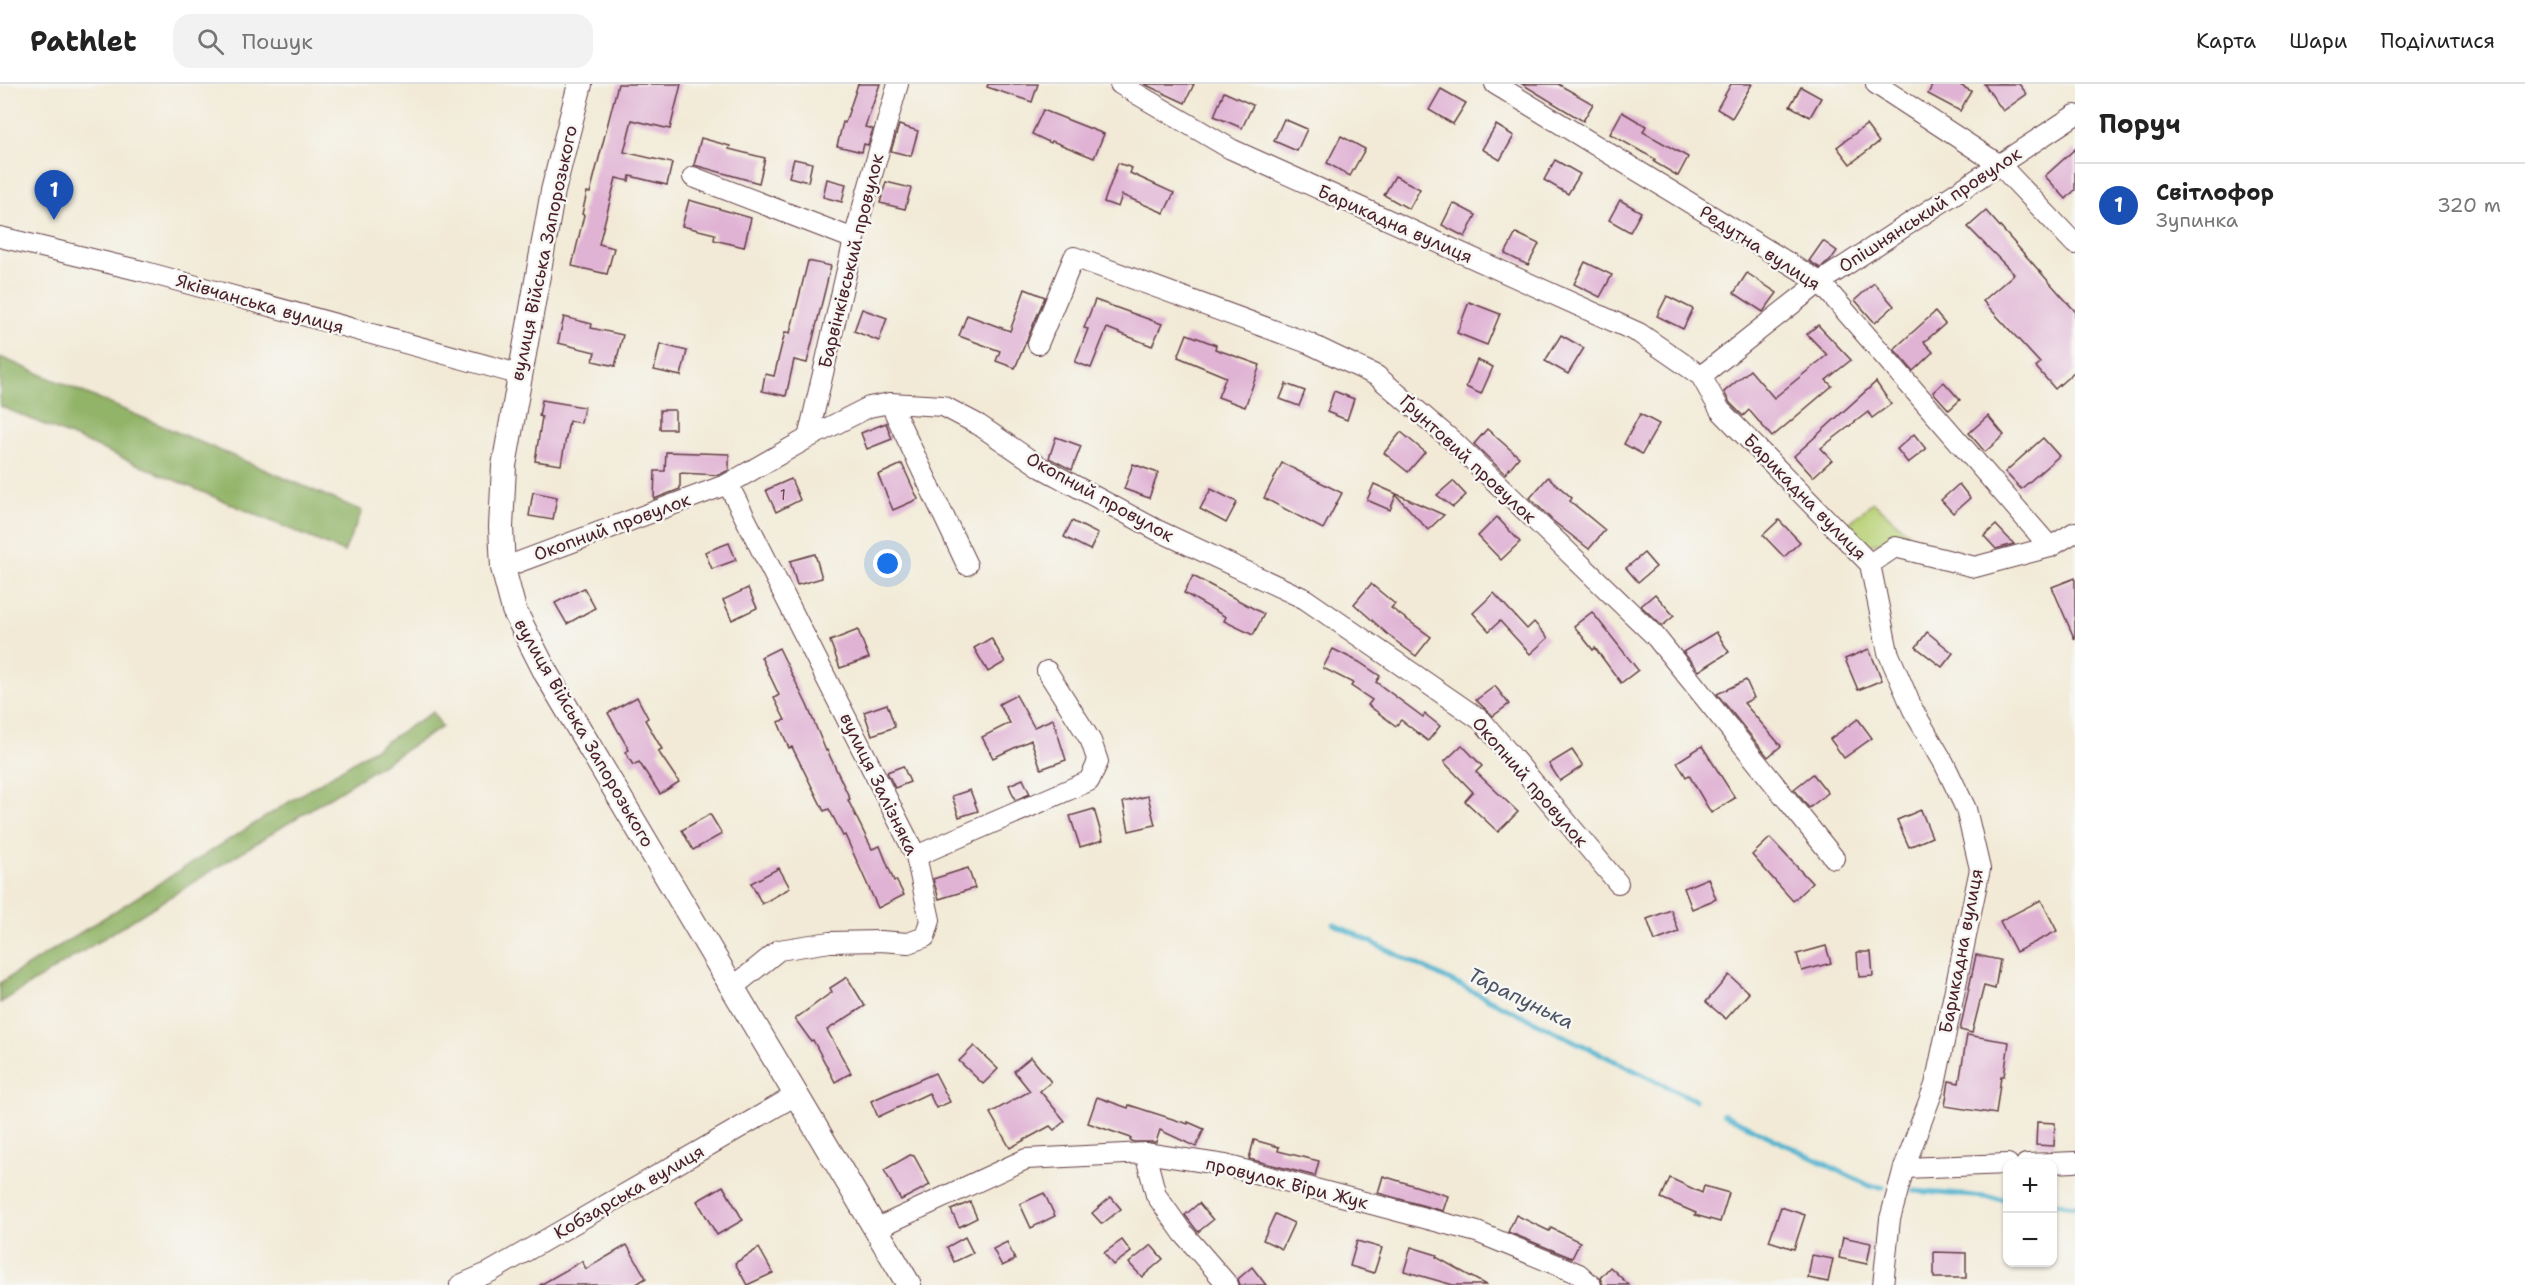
<!DOCTYPE html>
<html lang="uk">
<head>
<meta charset="utf-8">
<style>
  :root { --surface:#fff; --page:#f2f2f2; --text:#222; --muted:#767676; --line:#e0e0e0; --accent:#b45309 }
  body { margin:0; font-family:"Shantell Sans",sans-serif; background:var(--page); color:var(--text) }
  .controls { position:absolute; right:18px; bottom:18px; display:grid; overflow:hidden; border-radius:12px; box-shadow:0 2px 4px #0004 }
  .controls button { width:54px; height:54px; display:grid; place-items:center; padding:0; border:0; border-bottom:2px solid var(--line); background:var(--surface); color:var(--text); font:30px sans-serif }
  .you { position:absolute; left:888px; top:480px; width:21px; height:21px; margin:-15px; border:4px solid #fff; border-radius:50%; background:#1a73e8; box-shadow:0 0 0 9px #1a73e833 }
  .badge { display:grid; place-items:center; width:39px; height:39px; border-radius:50%; background:var(--accent); color:#fff; font-size:20px; font-weight:700 }
  .pin { position:absolute; translate:-50% -50px; filter:drop-shadow(0 2px 3px #0008) }
  .pin::after { content:''; position:absolute; top:32px; width:21px; height:18px; background:inherit; clip-path:polygon(0 0,100% 0,50% 100%) }
  .list { margin:0; padding:0; list-style:none }
  h2 { display:flex; justify-content:space-between; align-items:center; height:78px; margin:0; padding:0 24px; font-size:26px }
  h2 small { font-size:20px; font-weight:400; color:var(--muted) }
  .list li { display:grid; grid-template-columns:39px 1fr auto; gap:18px; align-items:center; box-sizing:border-box; height:84px; padding:0 24px; border-top:2px solid var(--line) }
  .list b { display:block; font-size:22px; white-space:nowrap }
  .list p { margin:0; font-size:20px; white-space:nowrap; color:var(--muted) }
  .list em { font-size:20px; font-style:normal; color:var(--muted) }
  .icon { flex:none; width:33px; height:33px; fill:none; stroke:currentColor; stroke-width:2; stroke-linecap:round; stroke-linejoin:round }
  .map { position:relative; flex:none; width:2075px; height:1201px; overflow:hidden }
  header { display:flex; align-items:center; gap:36px; box-sizing:border-box; height:84px; padding:0 30px; background:var(--surface); border-bottom:2px solid var(--line) }
  header strong { font-size:28px }
  nav { display:flex; gap:33px; margin-inline-start:auto; font-size:21px }
  .search { width:420px; height:54px; background:var(--page); display:flex; align-items:center; gap:15px; box-sizing:border-box; padding:0 21px; border-radius:18px; color:var(--muted); font-size:22px }
  main { display:flex }
  aside { flex:1; background:var(--surface) }
  .map>svg:first-child { display:block }
  .green { fill:#b9d278; stroke:#827852; stroke-width:1.5 }
  .forest { fill:#92b468; stroke:#6e6a4a; stroke-width:1.5 }
  .lines { fill:none; stroke-linecap:round; stroke-linejoin:round }
  .stream { stroke:#4eb2cd; stroke-width:5 }
  .building { fill:#e0b2d4 }
  .minor-casing { stroke:#633d45; stroke-width:22 }
  .tertiary-casing { stroke:#633d45; stroke-width:26 }
  .minor { stroke:#fff; stroke-width:20 }
  .tertiary { stroke:#fff; stroke-width:24 }
  .labels { text-anchor:middle; dominant-baseline:central; stroke-width:5; stroke-linejoin:round; paint-order:stroke }
  .number-label { font-size:15px; fill:#704455 }
  .street-label { font-size:18px; fill:#4a1f2b; stroke:#f6f6f2 }
  .water-label { font-size:20px; font-style:italic; fill:#4b5264; stroke:#f6f6f2 }
</style>
</head>
<body>
<header>
<strong>Pathlet</strong>
<div class="search"><svg class="icon" aria-label="search" viewBox="0 0 24 24"><circle cx="10" cy="10" r="6"/><path d="M15 15l6 6"/></svg>Пошук</div>
<nav><a>Карта</a><a>Шари</a><a>Поділитися</a></nav>
</header>
<main>
<div class="map">
<svg width="2075" height="1201" viewBox="0 0 2075 1201">
  <rect width="100%" height="100%" fill="#f6f6f2"/>
  <filter id="ink" filterUnits="userSpaceOnUse"><feTurbulence type="fractalNoise" baseFrequency=".0167" numOctaves="2"/><feDisplacementMap in="SourceGraphic" scale="12" xChannelSelector="R" yChannelSelector="G"/><feConvolveMatrix kernelMatrix="1 2 1 2 8 2 1 2 1" color-interpolation-filters="sRGB"/></filter>
  <filter id="wash" filterUnits="userSpaceOnUse"><feTurbulence type="fractalNoise" baseFrequency=".008" numOctaves="4" result="noise"/><feDisplacementMap in="SourceGraphic" scale="24" xChannelSelector="R" yChannelSelector="G"/><feGaussianBlur stdDeviation="1.35" result="paint"/><feColorMatrix in="noise" values="0 0 0 0 0 0 0 0 0 0 0 0 0 0 0 0 0 1.4 0 .05"/><feComposite in="paint" operator="in"/></filter>
  <g filter="url(#wash)">
    <rect width="100%" height="100%" fill="#f2ead6"/>
    <polygon class="green" points="1873,418 1908,449 1868,462 1847,441"/>
    <g class="forest">
      <polygon points="0,273 362,427 344,468 0,322"/>
      <polygon points="433,628 442,643 0,919 0,899"/>
    </g>
    <g class="lines">
      <g class="stream">
        <polyline points="1334,840 1695,1016"/>
        <polyline points="1723,1030 1870,1102 1883,1103"/>
        <polyline points="1914,1107 2008,1115"/>
        <polyline points="2052,1119 2075,1122"/>
      </g>
    </g>
    <g id="blocks">
      <g class="building">
        <polygon points="618,0 681,0 670,45 632,36 624,68 672,79 667,101 630,92 629,97 616,94 599,160 614,164 607,190 572,182 584,131 582,130 587,108 590,109"/>
        <polygon points="858,0 880,0 865,43 873,45 868,61 864,60 862,68 837,62 843,38 845,39"/>
        <polygon points="988,0 1038,0 1032,18 987,3"/>
        <polygon points="1144,0 1194,0 1185,19"/>
        <polygon points="1522,0 1558,0 1593,20 1583,37"/>
        <polygon points="1731,0 1752,0 1732,34 1717,25"/>
        <polygon points="1933,0 1958,0 1971,7 1960,27 1928,10"/>
        <polygon points="1984,0 2019,0 2027,10 2003,27"/>
        <polygon points="1801,3 1821,14 1810,33 1790,22"/>
        <polygon points="1441,5 1466,19 1453,40 1429,26"/>
        <polygon points="1224,8 1253,21 1242,44 1214,32"/>
        <polygon points="1043,26 1104,50 1094,74 1052,57 1051,59 1032,50"/>
        <polygon points="1622,28 1646,42 1643,48 1688,73 1678,92 1654,78 1655,75 1610,50"/>
        <polygon points="1284,35 1307,45 1297,67 1274,57"/>
        <polygon points="899,41 918,47 911,72 891,67"/>
        <polygon points="1496,41 1514,52 1500,76 1482,65"/>
        <polygon points="1866,41 1879,58 1850,80 1837,63"/>
        <polygon points="1341,52 1365,65 1350,92 1327,79"/>
        <polygon points="701,54 730,62 729,65 765,74 759,99 694,81"/>
        <polygon points="2075,65 2075,106 2066,115 2045,92"/>
        <polygon points="794,75 812,79 808,98 789,93"/>
        <polygon points="1555,76 1580,90 1568,110 1544,96"/>
        <polygon points="1118,79 1132,84 1130,89 1174,109 1164,129 1122,111 1118,123 1104,118"/>
        <polygon points="1395,92 1420,105 1409,125 1384,111"/>
        <polygon points="827,95 846,100 842,118 823,113"/>
        <polygon points="886,98 911,104 905,125 880,119"/>
        <polygon points="689,116 751,134 744,163 714,156 715,150 682,142"/>
        <polygon points="1620,116 1641,128 1630,148 1609,136"/>
        <polygon points="1453,119 1476,131 1465,153 1442,141"/>
        <polygon points="1986,127 2075,227 2075,287 2055,305 2036,283 2040,279 1983,217 2014,190 1968,143"/>
        <polygon points="1516,149 1539,160 1528,181 1505,170"/>
        <polygon points="1823,157 1837,167 1830,177 1820,184 1809,177"/>
        <polygon points="808,177 831,182 807,279 794,276 786,312 762,307 765,290 774,292 785,248 790,249"/>
        <polygon points="1585,178 1612,191 1600,213 1574,200"/>
        <polygon points="1747,189 1777,209 1763,228 1734,209"/>
        <polygon points="1874,199 1894,222 1875,239 1855,216"/>
        <polygon points="1025,205 1045,213 1015,284 996,277 1000,267 959,252 967,231 1010,247"/>
        <polygon points="1667,212 1693,225 1683,245 1657,232"/>
        <polygon points="1095,216 1162,240 1152,262 1107,244 1091,284 1075,278 1088,245 1084,244"/>
        <polygon points="1469,218 1500,230 1487,261 1457,249"/>
        <polygon points="862,225 887,234 879,257 854,247"/>
        <polygon points="1935,228 1945,240 1924,258 1933,268 1913,287 1894,265"/>
        <polygon points="564,233 592,240 591,244 623,251 615,282 593,277 595,268 558,259"/>
        <polygon points="1818,241 1851,276 1826,296 1832,302 1772,353 1749,326 1743,332 1730,319 1724,308 1750,286 1774,314 1827,271 1807,250"/>
        <polygon points="1187,250 1216,261 1215,265 1260,281 1245,323 1218,313 1226,293 1178,273"/>
        <polygon points="1561,251 1584,264 1568,290 1545,277"/>
        <polygon points="660,260 687,267 681,292 654,286"/>
        <polygon points="1477,276 1493,283 1481,310 1466,303"/>
        <polygon points="1876,298 1891,320 1872,334 1868,328 1821,364 1832,376 1813,393 1794,372"/>
        <polygon points="1944,298 1960,316 1949,326 1933,308"/>
        <polygon points="1286,300 1305,307 1299,322 1280,315"/>
        <polygon points="1334,307 1354,315 1347,336 1327,328"/>
        <polygon points="542,316 584,323 581,339 569,337 561,381 535,377 542,333 539,332"/>
        <rect x="660" y="326" width="15" height="19"/>
        <polygon points="1640,330 1659,340 1642,370 1624,360"/>
        <polygon points="1988,332 2004,351 1985,368 1969,349"/>
        <polygon points="886,339 892,355 867,365 861,349"/>
        <polygon points="1487,345 1519,373 1505,390 1474,360"/>
        <polygon points="1401,348 1425,368 1408,388 1384,369"/>
        <polygon points="1914,350 1926,365 1908,379 1897,365"/>
        <polygon points="1056,353 1081,362 1072,386 1049,374"/>
        <polygon points="2043,354 2059,372 2021,405 2005,388"/>
        <polygon points="666,368 729,370 729,386 719,391 680,389 680,405 654,415 655,387 665,387"/>
        <polygon points="1282,379 1342,409 1323,445 1264,414"/>
        <polygon points="902,380 918,415 893,426 878,391"/>
        <polygon points="1133,380 1158,389 1149,414 1124,405"/>
        <polygon points="1548,393 1572,414 1570,417 1605,446 1589,465 1553,437 1530,414"/>
        <polygon points="791,395 800,416 776,428 766,406"/>
        <polygon points="1453,397 1466,411 1453,423 1437,411"/>
        <polygon points="1374,400 1383,404 1444,431 1428,446 1396,411 1390,426 1367,416"/>
        <polygon points="1959,400 1970,414 1953,429 1941,416"/>
        <polygon points="1211,405 1237,418 1226,439 1200,425"/>
        <polygon points="533,408 557,413 553,436 529,432"/>
        <polygon points="1497,433 1520,458 1501,476 1478,452"/>
        <polygon points="1779,436 1800,458 1784,473 1763,451"/>
        <polygon points="1072,437 1098,450 1090,466 1064,453"/>
        <polygon points="1996,441 2014,460 1996,465 1984,452"/>
        <polygon points="729,459 736,476 712,485 705,468"/>
        <polygon points="1644,469 1656,483 1638,498 1626,484"/>
        <polygon points="815,470 822,494 797,501 790,477"/>
        <polygon points="1193,492 1264,530 1253,551 1224,537 1226,533 1184,509"/>
        <polygon points="2075,494 2075,556 2052,503"/>
        <polygon points="1371,500 1395,520 1391,524 1431,553 1416,572 1393,555 1354,520"/>
        <polygon points="584,504 595,524 567,540 555,519"/>
        <polygon points="748,504 757,524 732,536 723,516"/>
        <polygon points="1494,509 1527,545 1534,538 1548,554 1530,570 1500,537 1489,547 1473,529"/>
        <polygon points="1655,510 1674,532 1662,542 1641,522"/>
        <polygon points="1592,528 1638,586 1621,599 1595,564 1593,566 1574,542"/>
        <polygon points="858,546 869,574 840,584 830,557"/>
        <polygon points="1716,548 1729,568 1699,587 1683,568"/>
        <polygon points="1927,548 1953,569 1942,583 1916,563"/>
        <polygon points="991,554 1005,578 988,588 974,564"/>
        <polygon points="779,564 807,621 826,667 827,666 850,715 848,716 872,765 880,762 894,797 896,796 904,811 878,824 845,751 843,752 829,725 824,727 792,663 789,664 778,638 785,636 774,614 779,611 761,573"/>
        <polygon points="1333,565 1359,578 1380,592 1376,598 1423,633 1425,630 1440,642 1428,657 1401,636 1396,642 1368,621 1372,616 1351,602 1353,599 1323,584"/>
        <polygon points="1869,565 1882,596 1858,606 1845,575"/>
        <polygon points="1746,596 1754,614 1744,619 1781,662 1768,673 1717,610"/>
        <polygon points="1495,602 1509,620 1493,632 1476,616"/>
        <polygon points="1016,611 1034,643 1053,635 1066,676 1041,685 1031,656 993,674 982,653 1010,639 999,620"/>
        <polygon points="637,613 648,634 645,636 662,665 658,667 679,698 660,710 639,678 633,681 625,668 629,666 608,629"/>
        <polygon points="887,620 895,643 872,651 864,628"/>
        <polygon points="1858,635 1872,654 1844,674 1830,655"/>
        <polygon points="1462,661 1482,682 1476,688 1518,728 1498,748 1465,717 1473,708 1444,678"/>
        <polygon points="1702,662 1735,714 1711,729 1689,691 1686,693 1677,678"/>
        <polygon points="1572,666 1583,682 1560,697 1549,680"/>
        <polygon points="903,682 910,698 895,704 887,688"/>
        <polygon points="1813,690 1828,709 1809,724 1794,705"/>
        <polygon points="1023,695 1030,710 1015,716 1009,701"/>
        <polygon points="970,706 978,727 959,733 952,712"/>
        <polygon points="1148,712 1155,741 1129,747 1123,718"/>
        <polygon points="1094,725 1103,756 1080,763 1070,732"/>
        <polygon points="1921,726 1932,753 1909,763 1897,736"/>
        <polygon points="710,730 722,750 693,766 682,746"/>
        <polygon points="1770,754 1812,799 1793,817 1752,771"/>
        <polygon points="779,784 790,804 762,820 751,799"/>
        <polygon points="968,784 975,804 939,815 933,795"/>
        <polygon points="1708,794 1716,815 1692,825 1684,804"/>
        <polygon points="2041,816 2057,847 2016,868 2000,837"/>
        <polygon points="1671,826 1679,848 1655,857 1647,835"/>
        <polygon points="1826,862 1831,879 1802,887 1797,870"/>
        <polygon points="1857,868 1871,868 1873,892 1859,893"/>
        <polygon points="1976,871 2000,876 1995,905 1984,902 1972,949 1960,946"/>
        <polygon points="1729,891 1749,909 1726,935 1706,918"/>
        <polygon points="847,893 865,922 827,946 851,989 835,998 813,956 811,957 795,935 832,908 830,904"/>
        <polygon points="1967,951 2009,958 2004,992 2001,992 1996,1030 1945,1022 1949,997 1959,999"/>
        <polygon points="974,962 998,985 983,1000 959,977"/>
        <polygon points="1031,973 1051,998 1040,1007 1065,1037 1054,1046 1050,1042 1010,1064 990,1029 1030,1007 1014,987"/>
        <polygon points="935,989 950,1018 936,1024 929,1009 878,1033 871,1017"/>
        <polygon points="1097,1013 1128,1024 1129,1021 1188,1040 1188,1038 1204,1045 1196,1063 1160,1046 1156,1058 1134,1058 1130,1056 1131,1054 1088,1039"/>
        <polygon points="2037,1038 2055,1039 2054,1062 2036,1061"/>
        <polygon points="1254,1056 1279,1063 1278,1067 1319,1077 1315,1092 1249,1075"/>
        <polygon points="910,1071 914,1072 930,1101 901,1116 884,1086"/>
        <polygon points="1383,1092 1448,1112 1443,1127 1378,1109"/>
        <polygon points="1670,1094 1702,1109 1704,1102 1729,1109 1720,1138 1695,1131 1696,1129 1661,1114"/>
        <polygon points="723,1102 743,1136 717,1151 697,1117"/>
        <polygon points="1044,1109 1055,1132 1031,1144 1020,1120"/>
        <polygon points="1111,1113 1121,1125 1102,1140 1092,1129"/>
        <polygon points="970,1118 977,1134 959,1143 951,1126"/>
        <polygon points="1199,1119 1213,1136 1198,1148 1185,1131"/>
        <polygon points="1781,1123 1805,1131 1794,1165 1769,1157"/>
        <polygon points="1275,1130 1294,1139 1282,1165 1263,1156"/>
        <polygon points="1516,1131 1549,1147 1551,1144 1580,1158 1572,1174 1508,1148"/>
        <polygon points="965,1153 973,1169 954,1178 947,1163"/>
        <polygon points="1843,1153 1871,1159 1867,1180 1839,1174"/>
        <polygon points="1122,1156 1131,1168 1113,1181 1104,1169"/>
        <polygon points="1357,1157 1382,1164 1374,1189 1350,1182"/>
        <polygon points="1007,1158 1015,1176 1002,1182 993,1165"/>
        <polygon points="627,1161 646,1194 635,1201 540,1201 582,1177 586,1185"/>
        <polygon points="1151,1161 1163,1175 1142,1193 1129,1179"/>
        <polygon points="1411,1163 1437,1171 1436,1173 1486,1201 1453,1201 1404,1187"/>
        <polygon points="759,1164 773,1189 747,1201 735,1179"/>
        <polygon points="1934,1168 1966,1169 1966,1194 1934,1194"/>
        <polygon points="1812,1171 1833,1175 1828,1198 1808,1194"/>
        <polygon points="1252,1183 1266,1201 1240,1201 1238,1195"/>
        <polygon points="1610,1183 1629,1201 1603,1201 1600,1194"/>
      </g>
    </g>
  </g>
  <g filter="url(#ink)">
    <use href="#blocks" fill-opacity="0" stroke="#633d45" stroke-width="1.5"/>
    <g class="lines">
      <g class="minor-casing">
        <g id="minor">
          <polyline points="1120,0 1231,65 1639,249 1701,292 1720,326 1870,480 1888,568 1913,626 1944,679 1966,725 1980,785 1935,1001 1904,1084 1890,1135 1883,1201"/>
          <polyline points="1495,0 1820,198 2050,463"/>
          <polyline points="1876,0 2000,81 2075,160"/>
          <polyline points="693,93 854,155"/>
          <polyline points="0,153 142,187 518,290"/>
          <polyline points="1038,260 1074,173 1308,259 1377,292 1454,358 1655,552 1834,774"/>
          <polyline points="1701,292 1820,198 2075,31"/>
          <polyline points="890,319 967,481"/>
          <polyline points="808,354 856,147 898,0"/>
          <polyline points="728,400 916,772 930,836 925,853 908,859 880,857 830,858 779,866 732,904"/>
          <polyline points="1870,480 1895,463 1975,483 2050,463 2075,448"/>
          <polyline points="503,484 728,400 808,354 869,323 890,319 943,322 979,341 1042,384 1157,446 1305,515 1482,637 1618,799"/>
          <polyline points="916,772 1089,697 1098,678 1091,657 1047,587"/>
          <polyline points="1145,1069 1156,1111 1183,1149 1228,1201"/>
          <polyline points="2026,1080 2075,1078"/>
          <polyline points="1904,1084 2008,1080"/>
          <polyline points="875,1145 1026,1075 1145,1069 1225,1081 1477,1148 1579,1190 1591,1201"/>
          <polyline points="460,1201 490,1188 796,1011"/>
        </g>
      </g>
      <g class="tertiary-casing">
        <polyline id="tertiary" points="580,0 553,107 504,382 501,443 503,484 514,526 547,591 909,1201"/>
      </g>
      <use href="#minor" class="minor"/>
      <use href="#tertiary" class="tertiary"/>
    </g>
  </g>
  <g class="labels">
    <g class="number-label">
      <text x="783" y="411">1</text>
    </g>
    <g class="street-label">
      <text transform="translate(1930 126) rotate(-33)">Опішнянський провулок</text>
      <text transform="translate(1395 140) rotate(24)">Барикадна вулиця</text>
      <text transform="translate(1760 164) rotate(33)">Редутна вулиця</text>
      <text transform="translate(544 169) rotate(-78)">вулиця Війська Запорозького</text>
      <text transform="translate(851 177) rotate(-76)">Барвінківський провулок</text>
      <text transform="translate(260 220) rotate(16)">Яківчанська вулиця</text>
      <text transform="translate(1468 375) rotate(43)">Ґрунтовий провулок</text>
      <text transform="translate(1100 413) rotate(29)">Окопний провулок</text>
      <text transform="translate(1805 413) rotate(46)">Барикадна вулиця</text>
      <text transform="translate(612 443) rotate(-20)">Окопний провулок</text>
      <text transform="translate(584 649) rotate(60)">вулиця Війська Запорозького</text>
      <text transform="translate(1530 698) rotate(49)">Окопний провулок</text>
      <text transform="translate(879 700) rotate(64)">вулиця Залізняка</text>
      <text transform="translate(1961 867) rotate(-79)">Барикадна вулиця</text>
      <text transform="translate(1287 1099) rotate(14)">провулок Віри Жук</text>
      <text transform="translate(629 1108) rotate(-30)">Кобзарська вулиця</text>
    </g>
    <g class="water-label">
      <text transform="translate(1521 914) rotate(26)">Тарапунька</text>
    </g>
  </g>
</svg>
<div class="controls">
<button>+</button>
<button>−</button>
</div>
<div class="you"></div>
<div class="pin badge" style="left:54px;top:136px;background:#1a4fb4">1</div>
</div>
<aside>
<h2>Поруч<small></small></h2>
<ul class="list">
<li><span class="badge" style="background:#1a4fb4">1</span><div><b>Світлофор</b><p>Зупинка</p></div><em>320 m</em></li>
</ul>
</aside>
</main>
</body>
</html>
